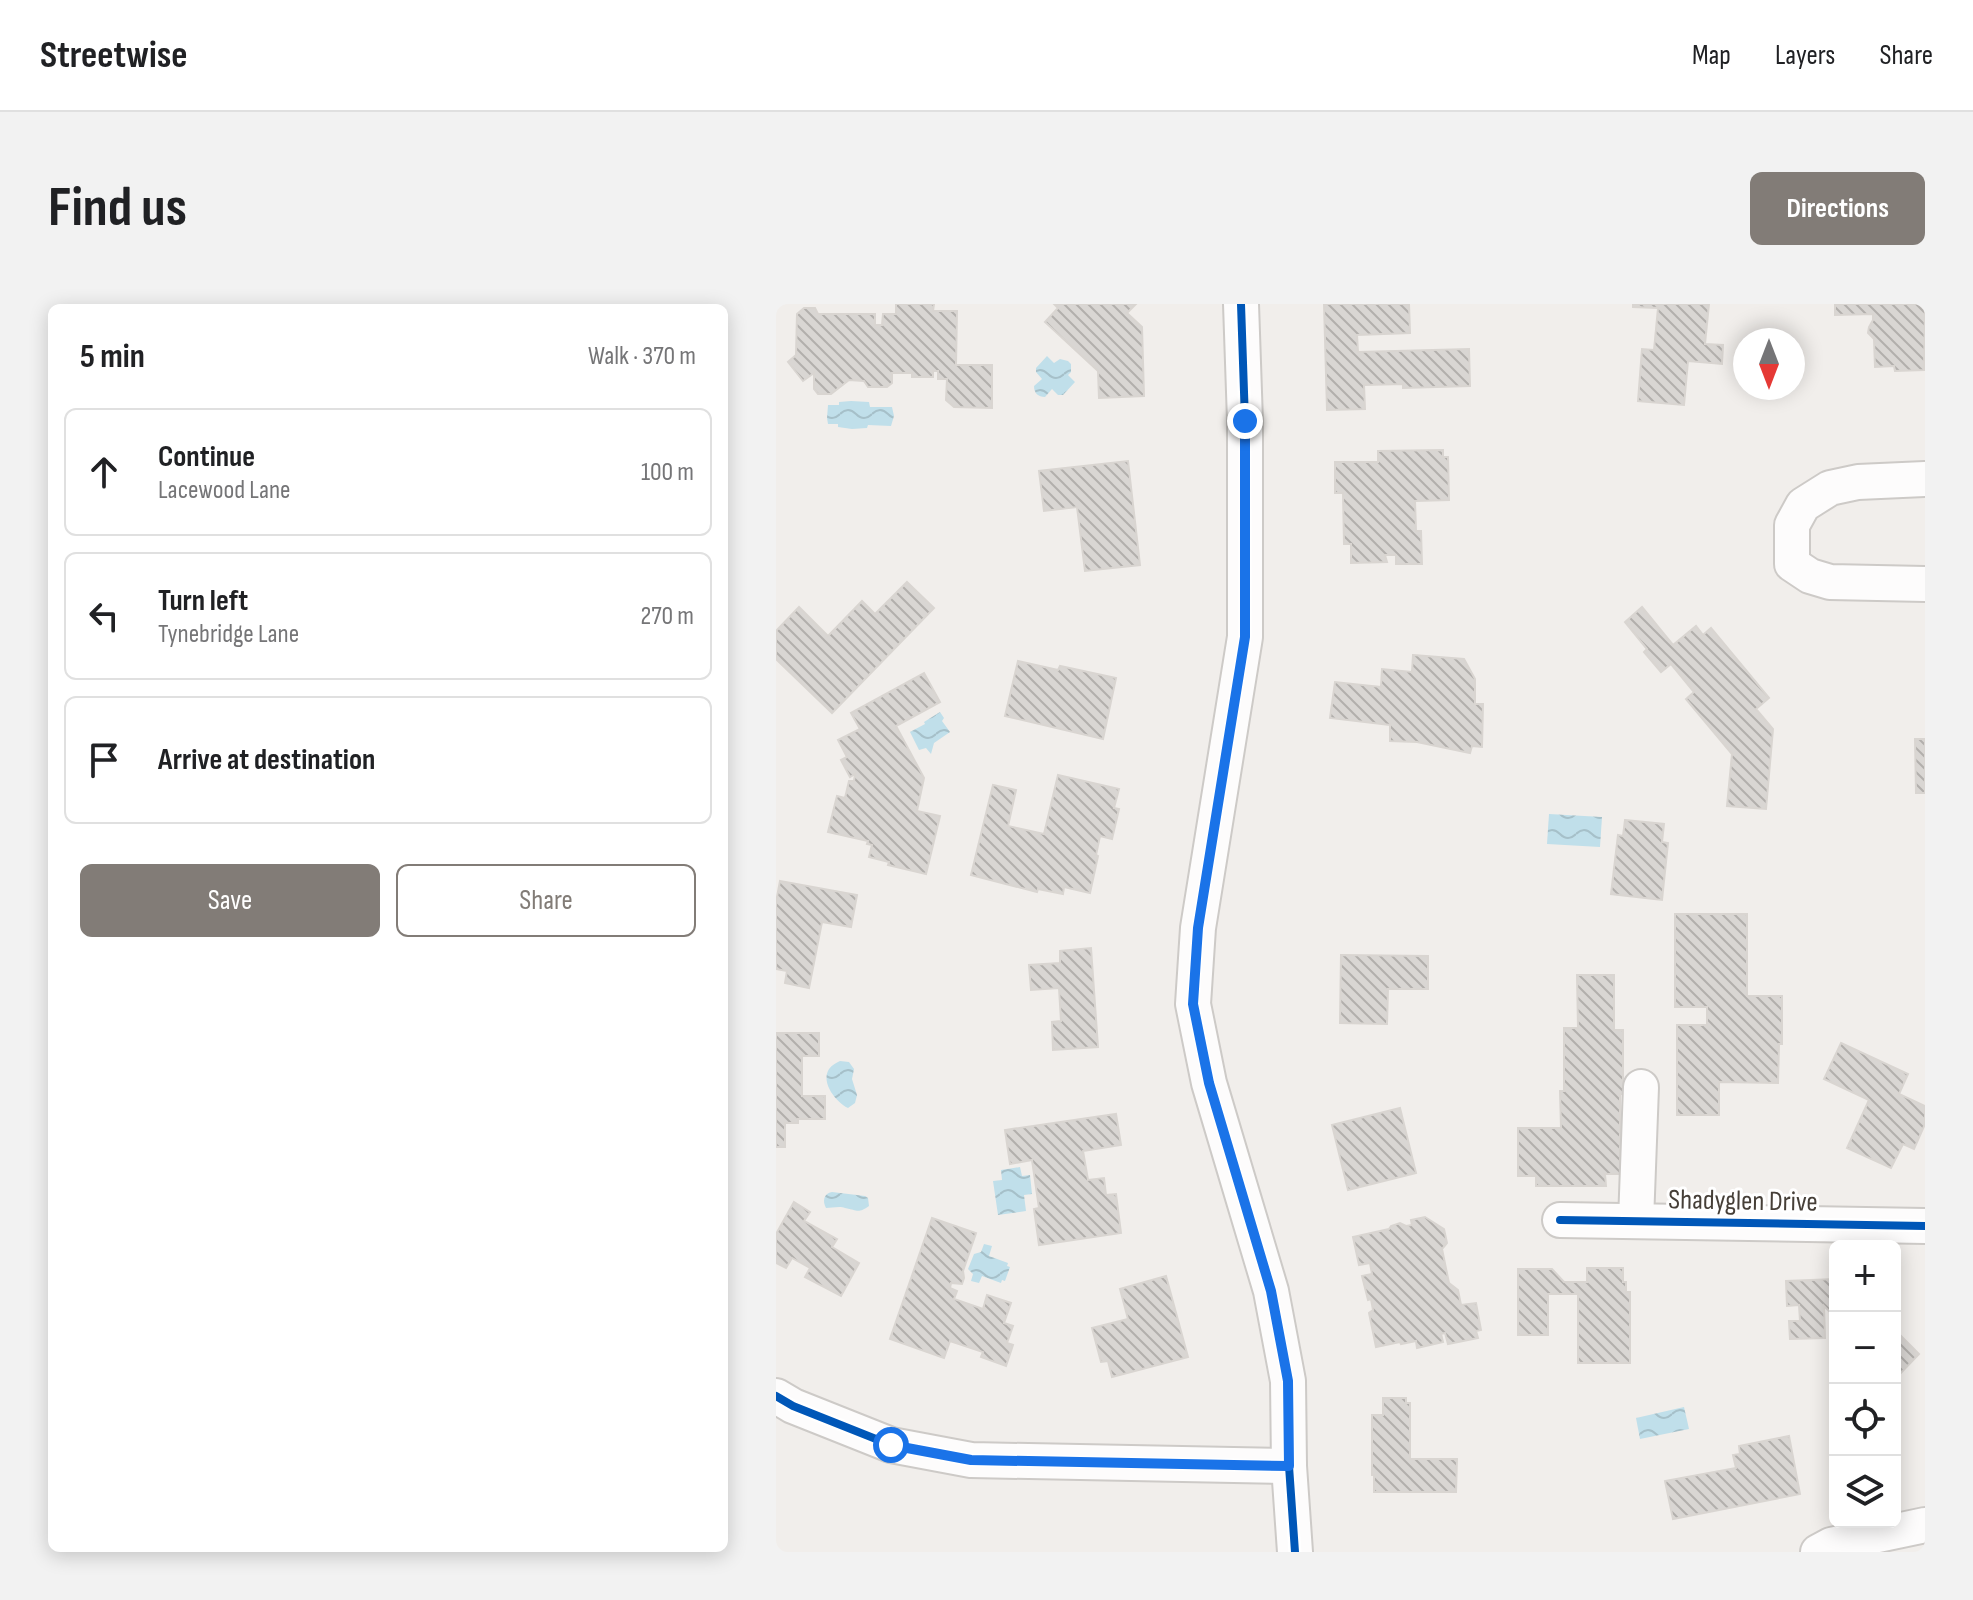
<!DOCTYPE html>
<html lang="en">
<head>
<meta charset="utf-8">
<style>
  :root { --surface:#fff; --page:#f2f2f2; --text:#202124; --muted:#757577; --line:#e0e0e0; --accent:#827c77 }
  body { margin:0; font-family:"Sofia Sans Condensed",sans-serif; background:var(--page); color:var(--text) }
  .controls { position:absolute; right:24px; bottom:24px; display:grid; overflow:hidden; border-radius:12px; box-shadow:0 4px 20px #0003 }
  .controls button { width:72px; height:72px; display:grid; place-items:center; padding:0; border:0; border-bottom:2px solid var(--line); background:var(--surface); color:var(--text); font:40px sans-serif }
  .compass { position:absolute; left:957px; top:24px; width:72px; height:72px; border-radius:50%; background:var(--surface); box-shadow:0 4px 20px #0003; rotate:180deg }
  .stop { position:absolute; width:24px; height:24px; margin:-18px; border:6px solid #1a73e8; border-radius:50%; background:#fff }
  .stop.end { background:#1a73e8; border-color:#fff; box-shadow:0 2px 8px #0008 }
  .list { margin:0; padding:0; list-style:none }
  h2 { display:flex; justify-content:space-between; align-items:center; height:104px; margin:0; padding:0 32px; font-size:34px }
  h2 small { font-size:26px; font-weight:400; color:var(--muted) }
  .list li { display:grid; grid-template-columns:52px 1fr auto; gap:24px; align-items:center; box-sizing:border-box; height:128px; margin:0 16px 16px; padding:0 16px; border:2px solid var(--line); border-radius:12px }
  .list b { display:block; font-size:30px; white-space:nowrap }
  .list p { margin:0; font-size:26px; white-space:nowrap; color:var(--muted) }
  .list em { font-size:26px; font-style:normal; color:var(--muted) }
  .actions { display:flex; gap:16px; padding:24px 32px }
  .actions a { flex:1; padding:18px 0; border:2px solid var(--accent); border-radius:12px; text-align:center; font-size:28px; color:var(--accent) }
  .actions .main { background:var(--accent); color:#fff }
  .icon { flex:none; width:44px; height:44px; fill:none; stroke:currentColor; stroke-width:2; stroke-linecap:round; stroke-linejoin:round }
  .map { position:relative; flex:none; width:1149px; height:1248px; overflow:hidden; border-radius:12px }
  header { display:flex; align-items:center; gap:48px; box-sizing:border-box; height:112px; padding:0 40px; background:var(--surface); border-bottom:2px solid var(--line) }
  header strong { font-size:38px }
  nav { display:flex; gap:44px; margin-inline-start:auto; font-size:28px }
  .intro { display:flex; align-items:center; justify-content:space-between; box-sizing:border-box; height:192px; padding:0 48px }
  h1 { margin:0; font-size:56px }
  .button { padding:20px 36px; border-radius:12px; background:var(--accent); color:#fff; font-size:28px; font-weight:700 }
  main { display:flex; gap:48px; padding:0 48px }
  aside { flex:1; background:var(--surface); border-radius:12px; box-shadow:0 4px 20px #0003 }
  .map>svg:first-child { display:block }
  .water { fill:url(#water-waves) }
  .building { fill:url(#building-back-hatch); stroke:#d9d5d1; stroke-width:2 }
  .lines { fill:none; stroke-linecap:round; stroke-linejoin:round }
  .minor-casing { stroke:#cdcac7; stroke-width:38 }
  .minor { stroke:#fdfcfc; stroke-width:34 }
  .cycleway-casing { stroke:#fff; stroke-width:13 }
  .cycleway { stroke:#0057b8; stroke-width:8 }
  .route { stroke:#1a73e8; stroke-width:10 }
  .labels { text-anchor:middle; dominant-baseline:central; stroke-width:6; stroke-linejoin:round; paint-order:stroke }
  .street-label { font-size:28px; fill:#463f38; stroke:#fff }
</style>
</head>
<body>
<header>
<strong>Streetwise</strong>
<nav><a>Map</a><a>Layers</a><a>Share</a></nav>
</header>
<div class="intro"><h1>Find us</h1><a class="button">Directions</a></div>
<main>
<aside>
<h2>5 min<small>Walk · 370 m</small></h2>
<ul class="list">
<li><svg class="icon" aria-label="ahead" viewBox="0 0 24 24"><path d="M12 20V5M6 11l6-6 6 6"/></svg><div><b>Continue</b><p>Lacewood Lane</p></div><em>100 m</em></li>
<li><svg class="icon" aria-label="left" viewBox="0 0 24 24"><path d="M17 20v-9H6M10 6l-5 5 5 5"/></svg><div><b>Turn left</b><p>Tynebridge Lane</p></div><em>270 m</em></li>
<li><svg class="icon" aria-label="arrive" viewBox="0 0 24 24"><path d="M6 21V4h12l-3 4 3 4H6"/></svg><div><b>Arrive at destination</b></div></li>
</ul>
<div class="actions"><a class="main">Save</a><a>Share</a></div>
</aside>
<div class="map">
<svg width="1149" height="1248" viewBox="0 0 1149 1248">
  <defs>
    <pattern id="water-waves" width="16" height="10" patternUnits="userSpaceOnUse" patternTransform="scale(2)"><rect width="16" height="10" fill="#c0dfea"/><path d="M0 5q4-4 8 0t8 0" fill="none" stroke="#a6c0c9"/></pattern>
    <pattern id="building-back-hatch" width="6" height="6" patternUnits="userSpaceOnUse" patternTransform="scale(2)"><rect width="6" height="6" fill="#d9d6d3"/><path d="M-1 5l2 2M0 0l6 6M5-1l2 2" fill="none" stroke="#b2afac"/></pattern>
  </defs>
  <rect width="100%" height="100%" fill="#f1eeeb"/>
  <g class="water">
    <path d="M271 52 278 59 284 55 292 57 295 60V68L292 71 299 78 287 91H282L276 85 269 93C262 93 258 89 258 82L266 75 260 68V64Z"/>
    <polygon points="75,97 93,98 94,103 116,103 118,112 115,122 92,121 91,124 76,125 62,123 62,120 52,120 51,114 52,101 63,101 63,98"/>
    <polygon points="164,408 168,414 166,417 174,428 158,439 155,450 150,444 143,446 134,428 149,420 148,418"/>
    <polygon points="773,510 826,513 824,543 771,540"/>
    <path d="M64 757 73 758 78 765 76 775 81 791 79 799 72 804C61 799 44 779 53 765 56 761 60 759 64 757Z"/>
    <polygon points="244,863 246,872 254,871 256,890 248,891 250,907 222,911 217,877 226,876 225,866"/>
    <path d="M56 888 89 892 92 894 93 902C82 910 81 906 69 904 64 902 56 904 50 904 46 897 48 889 56 888Z"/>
    <polygon points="208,940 216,942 213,952 232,959 231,962 234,963 229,977 226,976 225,979 206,972 203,979 195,977 197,970 192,965 198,950 205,948"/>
    <polygon points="908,1103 913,1125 864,1135 860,1114"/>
  </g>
  <g class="building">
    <polygon points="120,0 158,0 157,7 181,7 180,61 216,61 216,104 178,103 170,96 171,75 162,75 162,67 157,67 157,73 136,73 136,69 116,69 116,79 111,83 92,83 88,77 73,76 55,90 42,90 38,85 38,69 27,77 12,58 20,51 21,10 28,4 39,4 42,10 99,10 99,21 106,21 107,10 120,10"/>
    <polygon points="278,0 360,0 351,9 366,23 368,92 323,94 322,67 269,18 282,4"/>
    <polygon points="548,0 633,0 634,29 581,31 582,48 693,45 694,82 627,84 627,80 588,81 589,105 551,106"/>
    <polygon points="857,0 933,0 929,40 947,41 946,60 912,57 908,101 862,97 866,45 878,46 882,4 857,3"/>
    <polygon points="1059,0 1149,0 1148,66 1119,67 1118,62 1099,63 1098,35 1092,29 1093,23 1097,16 1097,10 1059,11"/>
    <polygon points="667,146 667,153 672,153 673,196 639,197 640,227 645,227 646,260 620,260 620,251 609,251 611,258 575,259 575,240 568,240 567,189 559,189 559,158 602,158 602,147"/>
    <polygon points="352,157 364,261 309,267 301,203 268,207 263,167"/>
    <polygon points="131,278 158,304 56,409 0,355 0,327 23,303 52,332 86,297 99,310"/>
    <polygon points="866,303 897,341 920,322 927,331 935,324 993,394 980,405 997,425 990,505 951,502 956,450 910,395 918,388 895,360 885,368 868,348 871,345 849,318"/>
    <polygon points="637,351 688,355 699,375 699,400 707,400 706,443 696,442 694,449 641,438 614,437 614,421 554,414 559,378 605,383 606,365 636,368"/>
    <polygon points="242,357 282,366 284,362 340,374 327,435 229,412"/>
    <polygon points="148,369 164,398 120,422 148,474 141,507 164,512 150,570 112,561 113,558 93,553 96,541 91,540 92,537 52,528 61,492 69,494 73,477 78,477 79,470 74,473 65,456 71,453 62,436 84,425 75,409"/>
    <polygon points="1139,435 1149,435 1149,489 1140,489"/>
    <polygon points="282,471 343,485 338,504 343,505 336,535 324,532 320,551 322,552 314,589 288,583 287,590 262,585 261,588 195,571 217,481 240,486 232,522 268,530"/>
    <polygon points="849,516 888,520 886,538 892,539 886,596 835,590 842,531 847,532"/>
    <polygon points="4,577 81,591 75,623 46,618 33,684 9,679 11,667 0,665 0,598"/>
    <polygon points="899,610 971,610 971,692 1006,692 1006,740 1003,740 1002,779 943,778 943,811 901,811 901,721 931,721 931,703 899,703"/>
    <polygon points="315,644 322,743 277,746 276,718 285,717 283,684 255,686 253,661 284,659 284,647"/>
    <polygon points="565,651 652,652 652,685 612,685 611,720 564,719"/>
    <polygon points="801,671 838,671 838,726 847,726 847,790 844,790 844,870 829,870 830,882 760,882 760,872 742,872 742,824 785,824 784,787 788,787 788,724 802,724"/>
    <polygon points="0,729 43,729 43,752 26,752 26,792 49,792 49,815 22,815 22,819 9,819 9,843 0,843"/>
    <polygon points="1065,739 1132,770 1123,790 1149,802 1149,820 1138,845 1127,840 1115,864 1071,844 1093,796 1048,775"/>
    <polygon points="624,804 640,869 572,886 556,821"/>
    <polygon points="340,810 345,841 307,847 312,876 328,874 330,891 340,890 345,929 263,941 258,905 263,904 256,856 234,860 229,826"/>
    <polygon points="18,898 34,908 28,917 61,935 56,943 83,959 65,992 29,973 34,964 16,954 10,964 0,959 0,930"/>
    <polygon points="649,913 668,925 671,939 666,945 673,979 682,986 685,1001 700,999 705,1026 700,1027 702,1034 672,1040 669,1029 665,1030 667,1038 641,1044 640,1037 625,1040 624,1038 600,1043 593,1009 597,1006 595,995 592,996 586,972 596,970 594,959 583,961 577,933 613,925 615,922 624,919 630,922 636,921 635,916"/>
    <polygon points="156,914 200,929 187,967 188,974 186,980 175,979 174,984 181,987 178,995 207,1005 211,991 235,999 228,1019 237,1022 231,1039 237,1041 230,1062 205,1053 207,1048 174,1037 168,1054 114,1035"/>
    <polygon points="811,964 847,964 847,978 850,978 850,988 854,988 854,1059 802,1059 802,990 772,990 772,1031 742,1031 742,965 776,965 788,978 811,978"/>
    <polygon points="390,972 412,1053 336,1073 332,1057 325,1058 316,1024 352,1015 344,985"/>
    <polygon points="1059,975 1059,1013 1048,1002 1049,1034 1014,1035 1013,1017 1024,1017 1023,1001 1011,1002 1010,977"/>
    <polygon points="1119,1026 1143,1050 1119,1075"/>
    <polygon points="607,1094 630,1094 630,1099 634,1099 634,1155 681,1155 680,1188 598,1188 598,1171 596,1171 596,1111 607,1111"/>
    <polygon points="1013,1132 1024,1190 897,1215 889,1177 960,1164 957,1151 964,1150 963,1142"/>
  </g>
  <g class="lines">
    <g class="minor-casing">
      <g id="minor">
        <polyline points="465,0 469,117 469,333 422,624 417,700 433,779 495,987 512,1077 513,1162 519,1248"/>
        <polyline points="1149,175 1082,178 1054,184 1027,201 1016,221 1016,260 1034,272 1054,278 1149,280"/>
        <polyline points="784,916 1149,922"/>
        <polyline points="860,917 865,783"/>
        <polyline points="0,1092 17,1102 115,1141 195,1156 513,1162"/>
        <polyline points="1042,1248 1055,1241 1149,1221"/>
      </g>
    </g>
    <use href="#minor" class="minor"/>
    <g class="cycleway-casing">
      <g id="cycleway">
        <polyline points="465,0 469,117 469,333 422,624 417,700 433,779 495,987 512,1077 513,1162 519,1248"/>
        <polyline points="784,916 1149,922"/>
        <polyline points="0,1092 17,1102 115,1141 195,1156 513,1162"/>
      </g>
    </g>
    <use href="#cycleway" class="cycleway"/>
  </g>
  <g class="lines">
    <polyline class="route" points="115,1141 195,1156 513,1162 512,1077 495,987 433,779 417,700 422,624 469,333 469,117"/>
  </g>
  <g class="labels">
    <g class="street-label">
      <text transform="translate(967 897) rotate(1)">Shadyglen Drive</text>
    </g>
  </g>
</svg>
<div class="controls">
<button>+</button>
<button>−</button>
<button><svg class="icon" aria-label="locate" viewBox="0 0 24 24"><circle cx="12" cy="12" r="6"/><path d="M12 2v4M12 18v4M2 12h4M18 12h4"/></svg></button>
<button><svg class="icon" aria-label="layers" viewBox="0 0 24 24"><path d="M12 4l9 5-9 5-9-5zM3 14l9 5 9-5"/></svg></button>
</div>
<svg class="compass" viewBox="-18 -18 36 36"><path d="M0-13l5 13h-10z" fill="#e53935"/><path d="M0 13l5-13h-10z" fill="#757577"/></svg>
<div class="stop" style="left:115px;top:1141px"></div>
<div class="stop end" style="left:469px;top:117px"></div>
</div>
</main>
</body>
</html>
